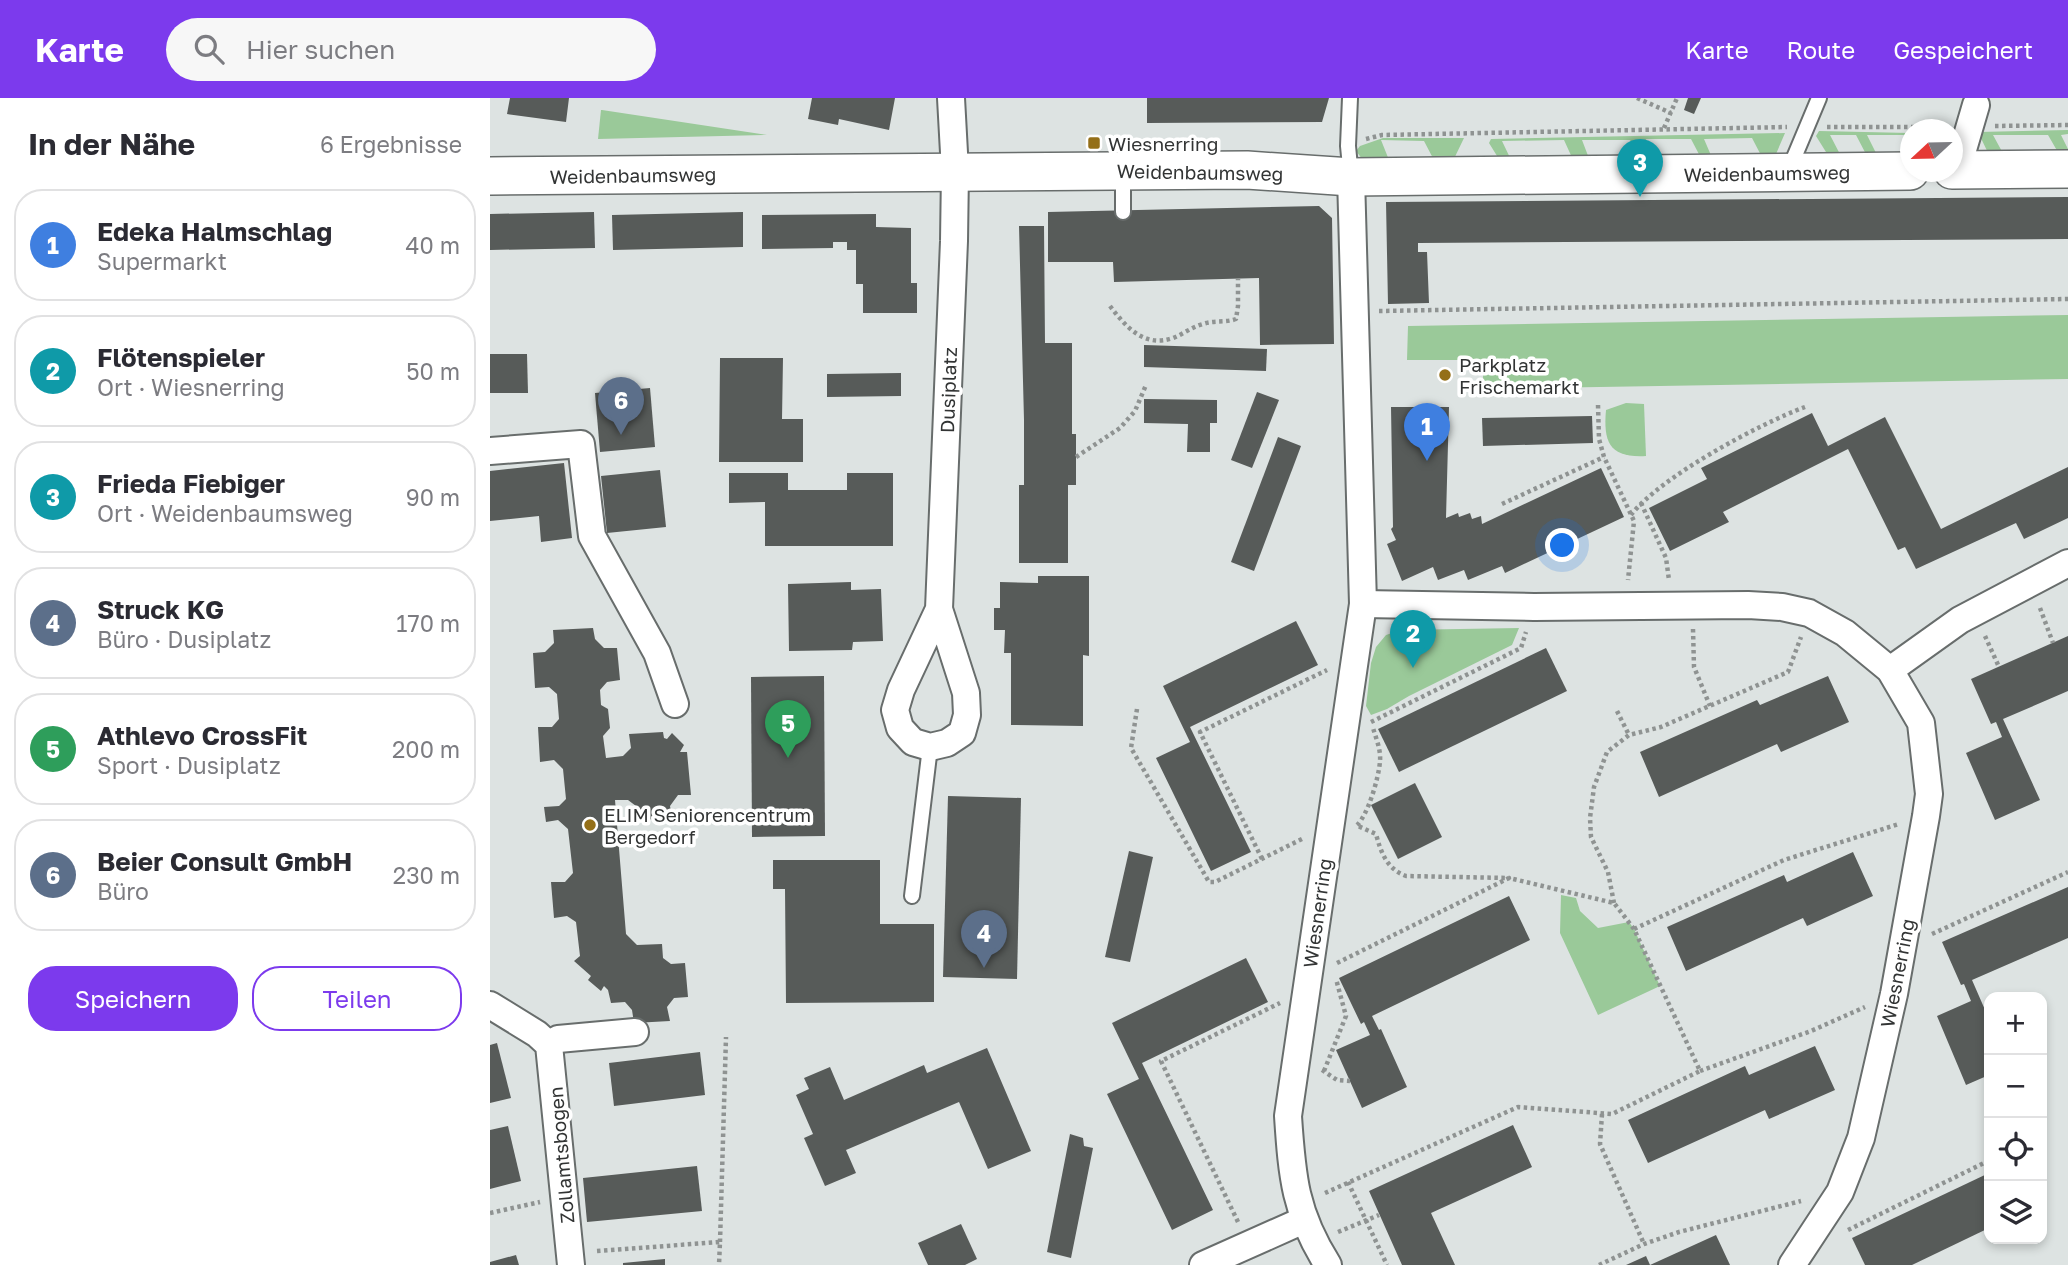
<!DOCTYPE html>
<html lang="de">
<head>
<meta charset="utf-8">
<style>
  :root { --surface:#fff; --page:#f7f7f7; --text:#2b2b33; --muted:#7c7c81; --line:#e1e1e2; --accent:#7c3aed }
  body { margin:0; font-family:"Golos Text",sans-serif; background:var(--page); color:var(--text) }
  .controls { position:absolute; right:21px; bottom:21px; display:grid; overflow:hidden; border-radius:14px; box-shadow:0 4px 10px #0003 }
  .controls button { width:63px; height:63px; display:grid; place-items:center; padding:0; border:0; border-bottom:2px solid var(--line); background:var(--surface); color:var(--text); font:35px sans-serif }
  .compass { position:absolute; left:1410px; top:21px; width:63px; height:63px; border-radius:50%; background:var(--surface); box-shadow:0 4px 10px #0003; rotate:248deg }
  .you { position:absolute; left:1073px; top:448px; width:24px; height:24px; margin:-18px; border:5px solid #fff; border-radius:50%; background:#1a73e8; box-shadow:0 0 0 10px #1a73e833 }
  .badge { display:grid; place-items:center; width:46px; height:46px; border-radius:50%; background:var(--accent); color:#fff; font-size:23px; font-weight:700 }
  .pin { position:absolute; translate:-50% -58px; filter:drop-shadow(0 2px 4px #0008) }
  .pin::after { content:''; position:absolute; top:37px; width:24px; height:21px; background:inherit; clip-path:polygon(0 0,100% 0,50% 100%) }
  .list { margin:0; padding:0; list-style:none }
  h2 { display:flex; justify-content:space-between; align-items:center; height:91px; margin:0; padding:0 28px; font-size:30px }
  h2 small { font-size:23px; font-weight:400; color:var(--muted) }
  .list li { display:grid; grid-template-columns:46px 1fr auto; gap:21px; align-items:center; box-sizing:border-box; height:112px; margin:0 14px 14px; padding:0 14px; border:2px solid var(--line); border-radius:28px }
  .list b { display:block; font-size:26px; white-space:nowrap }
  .list p { margin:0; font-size:23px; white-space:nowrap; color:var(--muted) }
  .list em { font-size:23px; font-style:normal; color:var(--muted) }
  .actions { display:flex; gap:14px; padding:21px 28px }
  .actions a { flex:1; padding:16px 0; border:2px solid var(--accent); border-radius:28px; text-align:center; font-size:24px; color:var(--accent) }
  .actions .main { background:var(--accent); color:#fff }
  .icon { flex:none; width:38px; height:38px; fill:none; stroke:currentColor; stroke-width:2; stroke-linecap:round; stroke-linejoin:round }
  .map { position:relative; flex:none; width:1578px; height:1167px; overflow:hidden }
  header { display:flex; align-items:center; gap:42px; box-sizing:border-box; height:98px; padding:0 35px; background:var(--accent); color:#fff }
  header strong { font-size:33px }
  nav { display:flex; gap:38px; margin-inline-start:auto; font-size:24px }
  .search { width:490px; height:63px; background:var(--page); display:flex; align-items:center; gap:18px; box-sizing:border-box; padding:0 24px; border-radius:38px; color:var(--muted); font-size:26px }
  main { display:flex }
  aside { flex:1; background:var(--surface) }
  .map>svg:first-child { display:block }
  .green { fill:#9ac999 }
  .building { fill:#575b59 }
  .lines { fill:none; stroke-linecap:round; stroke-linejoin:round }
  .lane-casing { stroke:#686d6c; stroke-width:18 }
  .street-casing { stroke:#686d6c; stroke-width:30 }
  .secondary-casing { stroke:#686d6c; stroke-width:40 }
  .path { stroke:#8f9392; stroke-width:4.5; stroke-dasharray:3.5 3.5; stroke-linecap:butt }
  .lane { stroke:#fff; stroke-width:14 }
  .street { stroke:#fff; stroke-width:26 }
  .secondary { stroke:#fff; stroke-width:37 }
  .poi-dot { fill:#946f18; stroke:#fff; stroke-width:2.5 }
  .labels { text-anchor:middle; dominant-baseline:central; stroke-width:7; stroke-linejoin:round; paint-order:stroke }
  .poi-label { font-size:19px; fill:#323434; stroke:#fff; text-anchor:start }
  .street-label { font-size:19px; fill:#323434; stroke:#fff }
</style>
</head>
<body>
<header>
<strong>Karte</strong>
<div class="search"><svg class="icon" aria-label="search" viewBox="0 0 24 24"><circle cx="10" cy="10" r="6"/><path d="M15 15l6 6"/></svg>Hier suchen</div>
<nav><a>Karte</a><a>Route</a><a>Gespeichert</a></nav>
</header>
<main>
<aside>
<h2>In der Nähe<small>6 Ergebnisse</small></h2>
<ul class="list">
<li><span class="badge" style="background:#3f7fe0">1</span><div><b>Edeka Halmschlag</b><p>Supermarkt</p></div><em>40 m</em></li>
<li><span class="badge" style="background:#0f9aa8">2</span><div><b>Flötenspieler</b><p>Ort · Wiesnerring</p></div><em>50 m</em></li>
<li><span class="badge" style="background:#0f9aa8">3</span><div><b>Frieda Fiebiger</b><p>Ort · Weidenbaumsweg</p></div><em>90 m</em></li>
<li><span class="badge" style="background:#5c6f8a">4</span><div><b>Struck KG</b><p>Büro · Dusiplatz</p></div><em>170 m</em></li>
<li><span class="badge" style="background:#2e9e5b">5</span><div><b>Athlevo CrossFit</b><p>Sport · Dusiplatz</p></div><em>200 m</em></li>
<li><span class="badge" style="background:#5c6f8a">6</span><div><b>Beier Consult GmbH</b><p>Büro</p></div><em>230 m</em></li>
</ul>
<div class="actions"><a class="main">Speichern</a><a>Teilen</a></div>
</aside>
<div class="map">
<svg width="1578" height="1167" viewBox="0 0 1578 1167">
  <rect width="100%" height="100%" fill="#dde3e2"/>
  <g class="green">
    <polygon points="111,12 112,12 277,37 108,41"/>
    <polygon points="1578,32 1578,36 1571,37 1578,51 1578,57 1569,56 1558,37 1503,37 1515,59 1500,59 1488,34"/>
    <polygon points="1329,33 1420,35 1420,37 1377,37 1388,59 1378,60 1366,37 1340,37 1353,62 1341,62 1326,38"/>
    <polygon points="1295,35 1283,63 1274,63 1262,40 1214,41 1223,62 1212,62 1201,41 1156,41 1164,63 1150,63 1140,42 1092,42 1100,63 1084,64 1074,42 1012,43 1023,66 1012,66 999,45 1001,41"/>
    <polygon points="893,40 974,40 961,67 946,66 934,43 891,42 901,67 876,66 866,53 870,48"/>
    <polygon points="1578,217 1578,281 993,291 993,262 917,262 918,228"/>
    <path d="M1136 305 1154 306 1156 358C1120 360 1113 345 1116 312Z"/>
    <polygon points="1029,530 1022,547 919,598 897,611 881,617 876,608 881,565 886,549 896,537 911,532"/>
    <polygon points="1071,797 1086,800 1090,813 1108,830 1139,824 1144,831 1170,888 1108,917 1070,835"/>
  </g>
  <g class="building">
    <polygon points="20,0 79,0 76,24 17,16"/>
    <polygon points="322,0 405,0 399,32 349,21 348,27 318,21"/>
    <polygon points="657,0 839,0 832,24 657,25"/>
    <polygon points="1198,0 1211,0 1204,16 1194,12"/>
    <polygon points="1578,99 1578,141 928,145 928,154 937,154 939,205 898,206 896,104"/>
    <polygon points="829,108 842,120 844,246 770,247 769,180 624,184 623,164 558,164 558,114"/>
    <polygon points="104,114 105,150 0,152 0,116"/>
    <polygon points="253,114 253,149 123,152 122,117"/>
    <polygon points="386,116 386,129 421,130 421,185 427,185 427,215 373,215 373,186 366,186 366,152 357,152 357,144 343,144 343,150 272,151 272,117"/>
    <polygon points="529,128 554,128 555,245 582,245 582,336 586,336 586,387 578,387 578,465 529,465 529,387 534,387 534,322"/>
    <polygon points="654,247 777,251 776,273 654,269"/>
    <polygon points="0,256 37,256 38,295 0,295"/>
    <polygon points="230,260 293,260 292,321 313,321 313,364 229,364"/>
    <polygon points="411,275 411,298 337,299 337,276"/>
    <polygon points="160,290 165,349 110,354 105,295"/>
    <polygon points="767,294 789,302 762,370 741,362"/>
    <polygon points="654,301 727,302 727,325 720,325 720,354 697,354 698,326 654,325"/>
    <polygon points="901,309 959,309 956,420 968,415 969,419 980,415 982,421 991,418 992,426 1111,370 1134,419 1015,475 1012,468 978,482 974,472 948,482 943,469 912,483 897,446 906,442 901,431 903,429"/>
    <polygon points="1322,315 1338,348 1395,319 1451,431 1578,369 1578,420 1534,441 1526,425 1426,471 1415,449 1408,452 1358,351 1233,414 1239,424 1180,453 1159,410 1217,381 1211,370"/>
    <polygon points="1102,318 1103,345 993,348 992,320"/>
    <polygon points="788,339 811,348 764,473 741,464"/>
    <polygon points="74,365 82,440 51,444 49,418 0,423 0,373"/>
    <polygon points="170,372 176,429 117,435 111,378"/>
    <polygon points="239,375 298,375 298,392 357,392 357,375 403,375 403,448 275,448 275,404 239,405"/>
    <polygon points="548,478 599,478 599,558 593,557 593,628 521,627 521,555 514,555 515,532 504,532 504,510 510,510 510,484 548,485"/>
    <polygon points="361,484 361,492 391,491 393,543 363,544 362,552 299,553 298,486"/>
    <polygon points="806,523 828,567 700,629 761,754 721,773 666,660 700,644 673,588"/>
    <polygon points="103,530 105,541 114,550 127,550 130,582 117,584 110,592 111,607 118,611 120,630 113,638 116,660 133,658 141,650 139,636 173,634 174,640 177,641 182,635 194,647 190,654 197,654 201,697 188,697 180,708 182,719 147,723 146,708 138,702 125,702 136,836 147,847 172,846 173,860 181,866 195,865 198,899 184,900 177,909 180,923 144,925 142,912 135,904 121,905 118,892 114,888 111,893 98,882 101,878 84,863 90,858 86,824 77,818 64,820 61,784 75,784 83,775 78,731 68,722 56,724 54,709 69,708 76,701 73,671 64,662 50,664 48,629 62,629 69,621 67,596 59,589 45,590 43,555 55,554 64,545 63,532"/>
    <polygon points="1578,538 1578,593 1513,621 1550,702 1505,722 1476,655 1512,639 1506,624 1501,626 1481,581"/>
    <polygon points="1056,550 1077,593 909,674 888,631"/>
    <polygon points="334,578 335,738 262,739 261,579"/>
    <polygon points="1338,578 1359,624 1291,654 1287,646 1169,699 1150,654 1267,602 1270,607"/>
    <polygon points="925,685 952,739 908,761 881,707"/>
    <polygon points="458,698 531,700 527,881 453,879"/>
    <polygon points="639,753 663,759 640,864 615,859"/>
    <polygon points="1363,754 1383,798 1317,828 1313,820 1196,873 1177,829 1294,777 1297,784"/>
    <polygon points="283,762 390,762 390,826 444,826 444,904 296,905 295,791 283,791"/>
    <polygon points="1578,789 1578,840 1482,882 1499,921 1499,977 1476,987 1447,918 1481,903 1474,886 1471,887 1452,844"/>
    <polygon points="1019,798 1040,842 882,918 889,932 891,931 917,989 872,1010 846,952 880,937 874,924 871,926 849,880"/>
    <polygon points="756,860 778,904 652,965 723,1112 682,1132 617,996 649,981 622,925"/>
    <polygon points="7,945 21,1000 0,1005 0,947"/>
    <polygon points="1325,948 1345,992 1279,1021 1275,1012 1158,1065 1138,1022 1255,968 1259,977"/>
    <polygon points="497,950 541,1053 498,1071 469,1004 356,1052 366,1075 335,1088 314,1040 323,1036 306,997 319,991 314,980 340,969 354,1002 434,967 437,975"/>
    <polygon points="210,954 215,997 124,1008 119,965"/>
    <polygon points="1023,1027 1042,1069 941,1115 965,1167 912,1167 879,1093"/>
    <polygon points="18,1028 31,1083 0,1091 0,1032"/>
    <polygon points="580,1036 593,1040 594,1048 603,1050 581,1160 557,1154"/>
    <polygon points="207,1068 212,1113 97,1124 93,1080"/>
    <polygon points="1499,1075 1499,1130 1422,1167 1375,1167 1362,1140"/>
    <polygon points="471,1126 487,1161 475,1167 438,1167 428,1145"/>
    <polygon points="1226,1137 1240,1167 1160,1167"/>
    <polygon points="26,1157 29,1167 0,1167 0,1164"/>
    <polygon points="1156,1158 1160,1167 1136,1167"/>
    <polygon points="175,1161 175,1167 133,1167 133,1165"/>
  </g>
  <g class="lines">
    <g class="lane-casing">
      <g id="lane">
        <polyline points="860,0 858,48 861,79"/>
        <polyline points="1298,74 1329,0"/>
        <polyline points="633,114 633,73"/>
        <polyline points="422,798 440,649"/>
      </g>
    </g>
    <g class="street-casing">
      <g id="street">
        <polyline points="1467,72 1486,7"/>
        <polyline points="0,353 91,346 102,438 167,555 185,606"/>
        <polyline points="873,506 1044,509 1258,507 1292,509 1319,515 1355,535 1400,572 1431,625 1439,696 1436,718 1404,896 1371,1040 1350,1094 1302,1167"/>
        <polyline points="449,511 476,595 477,617 472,635 457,645 440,649 423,644 410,630 405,612 411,592 449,511 464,143 465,73 461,0"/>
        <polyline points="1400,572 1470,522 1578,465"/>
        <polyline points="0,907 47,936 59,947 81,1167"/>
        <polyline points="59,947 68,941 145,934"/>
        <polyline points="713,1167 814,1122"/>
        <path d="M838 1167C805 1115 802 1079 798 1018L873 506 861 79"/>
      </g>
    </g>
    <g class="secondary-casing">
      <g id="secondary">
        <polyline points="1462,72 1578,71"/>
        <polyline points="0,78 757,72 861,79 1420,73"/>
      </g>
    </g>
    <g class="path">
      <polyline points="1147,0 1181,15"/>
      <polyline points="1505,28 1578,27"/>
      <polyline points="1337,29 1455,29"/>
      <polyline points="1174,30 1187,0"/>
      <polyline points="876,41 892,37 1297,29"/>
      <path d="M620 208C636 229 654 250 683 240 693 236 702 229 713 226 724 222 735 225 746 221L748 208V181"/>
      <polyline points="889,213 1578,201"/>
      <polyline points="1108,307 1109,341 1114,359 1144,423 1138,482"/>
      <polyline points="586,359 630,330 645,313 656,287"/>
      <polyline points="1151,405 1176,460 1179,482"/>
      <polyline points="1012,406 1114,359"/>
      <path d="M1141 417C1170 379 1269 326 1315 309"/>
      <polyline points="1550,510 1563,545"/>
      <polyline points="1203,531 1204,569 1220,608"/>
      <polyline points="1495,538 1509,569"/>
      <polyline points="647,611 641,650 719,784 725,784 812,741"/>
      <polyline points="1127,613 1139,637"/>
      <polyline points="881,624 1031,550 1036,534"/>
      <path d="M867 727C878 717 889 679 890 663 891 652 886 640 883 630"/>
      <polyline points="772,761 710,634 837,572"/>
      <polyline points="1124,805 1118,774 1101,739 1100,720 1104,689 1117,654 1139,637 1171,629 1298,574 1311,539"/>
      <polyline points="1144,831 1294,762 1409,726"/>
      <polyline points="1442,836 1578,774"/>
      <path d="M847 865 1019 780 916 778C897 771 891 755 886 736L868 728"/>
      <polyline points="832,972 847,982 860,983"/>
      <polyline points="834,973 856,918 846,881"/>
      <polyline points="1210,973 1321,933 1375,909"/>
      <polyline points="1112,1016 1110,1046 1154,1146"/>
      <polyline points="858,1084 897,1167"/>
      <polyline points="835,1095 1028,1009 1122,1016 1210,973 1144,831 1124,805 1019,780"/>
      <polyline points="0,1115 50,1104"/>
      <polyline points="748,1124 671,963 790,905"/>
      <polyline points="1358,1132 1496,1064"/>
      <polyline points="848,1134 889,1117"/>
      <polyline points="230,1144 236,939"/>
      <polyline points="107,1153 230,1144 229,1167"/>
      <polyline points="1109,1167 1154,1146 1189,1134 1311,1103"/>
    </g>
    <use href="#lane" class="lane"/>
    <use href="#street" class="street"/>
    <use href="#secondary" class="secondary"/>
  </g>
  <g class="poi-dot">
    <rect x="597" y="38" width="14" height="14" rx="3.5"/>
    <circle cx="955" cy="277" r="7"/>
    <circle cx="100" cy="727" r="7"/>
  </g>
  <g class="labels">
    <g class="poi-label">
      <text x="618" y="45">Wiesnerring</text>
      <text x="969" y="266">Parkplatz<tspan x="969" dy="22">Frischemarkt</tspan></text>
      <text x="114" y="716">ELIM Seniorencentrum<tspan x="114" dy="22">Bergedorf</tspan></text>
    </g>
    <g class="street-label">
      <text transform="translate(710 74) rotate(1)">Weidenbaumsweg</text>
      <text transform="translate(1277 75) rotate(-1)">Weidenbaumsweg</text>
      <text transform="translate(143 77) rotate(-1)">Weidenbaumsweg</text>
      <text transform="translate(458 292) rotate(-88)">Dusiplatz</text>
      <text transform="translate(827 815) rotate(-82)">Wiesnerring</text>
      <text transform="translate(1407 875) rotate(-79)">Wiesnerring</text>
      <text transform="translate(71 1057) rotate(-95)">Zollamtsbogen</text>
    </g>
  </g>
</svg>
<div class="controls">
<button>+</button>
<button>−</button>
<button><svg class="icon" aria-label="locate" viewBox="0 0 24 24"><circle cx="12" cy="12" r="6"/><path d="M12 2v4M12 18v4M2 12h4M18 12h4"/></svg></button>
<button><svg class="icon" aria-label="layers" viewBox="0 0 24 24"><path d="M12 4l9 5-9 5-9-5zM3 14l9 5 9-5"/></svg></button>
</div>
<svg class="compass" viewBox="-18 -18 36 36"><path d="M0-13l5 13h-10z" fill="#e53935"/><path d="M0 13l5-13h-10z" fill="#7c7c81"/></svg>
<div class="you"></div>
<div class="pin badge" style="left:937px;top:363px;background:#3f7fe0">1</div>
<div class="pin badge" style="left:923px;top:570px;background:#0f9aa8">2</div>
<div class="pin badge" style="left:1150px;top:99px;background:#0f9aa8">3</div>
<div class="pin badge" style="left:494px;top:870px;background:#5c6f8a">4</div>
<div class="pin badge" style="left:298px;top:660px;background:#2e9e5b">5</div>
<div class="pin badge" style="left:131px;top:337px;background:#5c6f8a">6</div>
</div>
</main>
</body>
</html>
